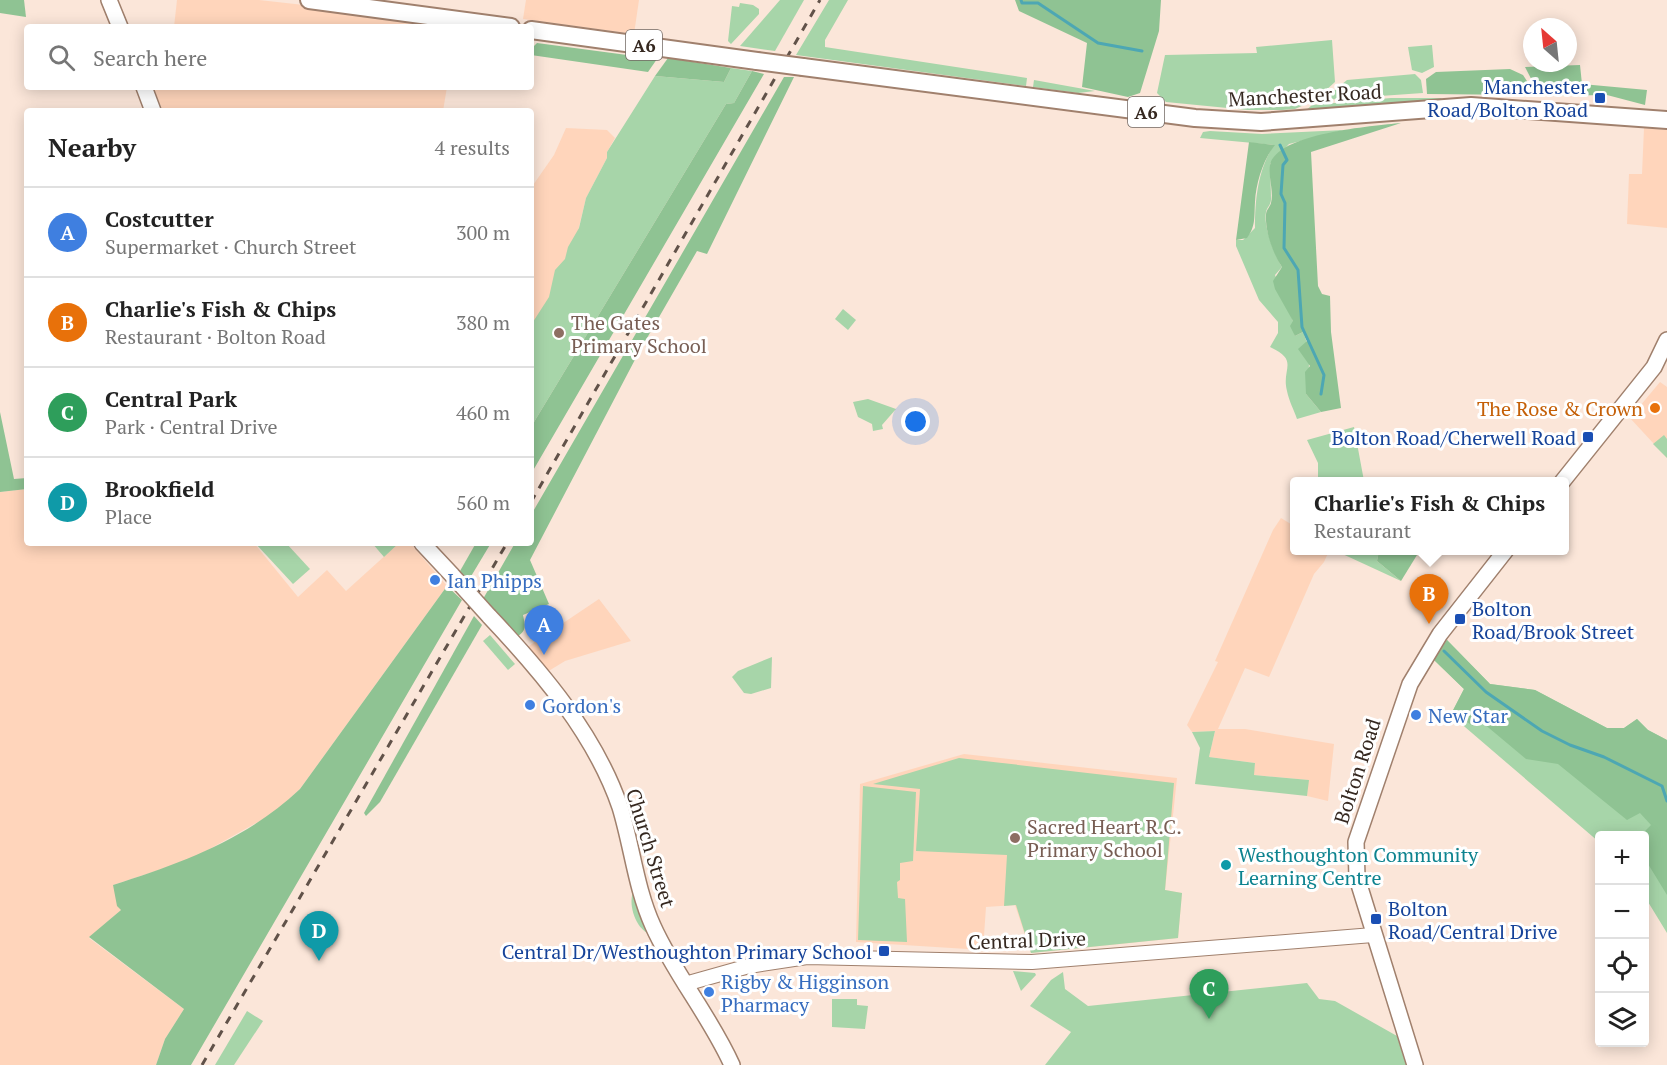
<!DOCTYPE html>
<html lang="en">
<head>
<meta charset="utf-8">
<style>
  :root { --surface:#fff; --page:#f2f2f2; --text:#222; --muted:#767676; --line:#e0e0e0; --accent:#2b5e7b }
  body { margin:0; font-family:"PT Serif",serif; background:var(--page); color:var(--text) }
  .controls { position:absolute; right:18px; bottom:18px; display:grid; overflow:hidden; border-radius:6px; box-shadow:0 3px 15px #0003 }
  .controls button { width:54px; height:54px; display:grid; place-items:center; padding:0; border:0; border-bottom:2px solid var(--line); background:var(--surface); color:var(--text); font:30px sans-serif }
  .compass { position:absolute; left:1523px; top:18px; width:54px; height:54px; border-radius:50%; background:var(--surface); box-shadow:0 3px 15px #0003; rotate:333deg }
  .you { position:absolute; left:916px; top:422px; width:21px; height:21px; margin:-15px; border:4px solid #fff; border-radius:50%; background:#1a73e8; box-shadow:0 0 0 9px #1a73e833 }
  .badge { display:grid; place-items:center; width:39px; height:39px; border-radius:50%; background:var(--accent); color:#fff; font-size:20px; font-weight:700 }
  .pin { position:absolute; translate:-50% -50px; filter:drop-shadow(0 2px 3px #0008) }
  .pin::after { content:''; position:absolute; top:32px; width:21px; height:18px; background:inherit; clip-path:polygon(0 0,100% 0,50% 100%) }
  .popup { position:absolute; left:1290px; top:477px; width:279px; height:78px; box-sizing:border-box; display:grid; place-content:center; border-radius:6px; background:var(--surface); filter:drop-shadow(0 2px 4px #0005); font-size:20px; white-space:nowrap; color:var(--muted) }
  .popup b { font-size:22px; color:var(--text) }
  .popup::after { content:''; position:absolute; left:50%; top:100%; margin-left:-12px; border:12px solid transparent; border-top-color:var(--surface) }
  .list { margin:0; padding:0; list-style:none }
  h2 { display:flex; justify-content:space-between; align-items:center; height:78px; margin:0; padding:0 24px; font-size:26px }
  h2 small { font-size:20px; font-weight:400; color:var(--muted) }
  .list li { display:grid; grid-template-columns:39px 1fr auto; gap:18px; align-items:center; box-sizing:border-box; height:90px; padding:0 24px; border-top:2px solid var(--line) }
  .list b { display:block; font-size:22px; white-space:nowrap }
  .list p { margin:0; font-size:20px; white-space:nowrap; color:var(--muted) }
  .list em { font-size:20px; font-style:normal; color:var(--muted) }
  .icon { flex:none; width:33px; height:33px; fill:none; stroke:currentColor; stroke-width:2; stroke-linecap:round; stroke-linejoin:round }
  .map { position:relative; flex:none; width:1667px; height:1065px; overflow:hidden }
  .search { position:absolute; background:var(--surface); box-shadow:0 3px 15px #0003; left:24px; top:24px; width:510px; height:66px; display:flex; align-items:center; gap:15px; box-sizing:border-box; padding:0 21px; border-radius:6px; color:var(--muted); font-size:22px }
  .panel { position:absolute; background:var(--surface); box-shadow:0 3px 15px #0003; left:24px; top:108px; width:510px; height:438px; border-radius:6px }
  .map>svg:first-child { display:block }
  .built { fill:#ffd5bb }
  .green { fill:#a7d5a9 }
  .forest { fill:#8fc393 }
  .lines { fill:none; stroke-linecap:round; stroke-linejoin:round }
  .stream { stroke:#4da7b3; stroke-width:3 }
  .tertiary-casing { stroke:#a0806d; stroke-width:16 }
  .secondary-casing { stroke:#a0806d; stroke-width:18 }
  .primary-casing { stroke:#a0806d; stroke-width:20 }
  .tertiary { stroke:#fff; stroke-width:14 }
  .secondary { stroke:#fff; stroke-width:15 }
  .primary { stroke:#fff; stroke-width:16 }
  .rail { stroke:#615249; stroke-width:3; stroke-dasharray:8 8; stroke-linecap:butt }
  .secondary-bridge-casing { stroke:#a0806d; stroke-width:18; stroke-linecap:butt }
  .primary-bridge-casing { stroke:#a0806d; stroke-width:20; stroke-linecap:butt }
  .secondary-bridge { stroke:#fff; stroke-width:15 }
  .primary-bridge { stroke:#fff; stroke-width:16 }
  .transit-dot { fill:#1a4fb4; stroke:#fff; stroke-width:2 }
  .education-dot { fill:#8d6e63; stroke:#fff; stroke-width:2 }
  .food-dot { fill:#e8710a; stroke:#fff; stroke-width:2 }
  .shop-dot { fill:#3f7fe0; stroke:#fff; stroke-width:2 }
  .culture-dot { fill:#0f9aa8; stroke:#fff; stroke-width:2 }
  .labels { text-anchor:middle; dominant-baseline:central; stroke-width:6; stroke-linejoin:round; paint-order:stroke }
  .shield { fill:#fff; stroke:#726863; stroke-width:1.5 }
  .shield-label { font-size:18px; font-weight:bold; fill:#352820 }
  .transit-label { font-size:20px; fill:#164399; stroke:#fff; text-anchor:end }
  .street-label { font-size:20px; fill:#352820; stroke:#fff }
  .education-label { font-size:20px; fill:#785e54; stroke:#fff; text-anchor:start }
  .food-label { font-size:20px; fill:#c56008; stroke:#fff; text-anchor:end }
  .shop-label { font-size:20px; fill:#366cbe; stroke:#fff; text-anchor:start }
  .culture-label { font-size:20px; fill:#0d838f; stroke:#fff; text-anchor:start }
</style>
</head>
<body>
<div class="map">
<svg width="1667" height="1065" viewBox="0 0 1667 1065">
  <rect width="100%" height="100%" fill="#fbe6d9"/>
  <g class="built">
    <polygon points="177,0 259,0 358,11 457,27 174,27"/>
    <polygon points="526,0 639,0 634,34 523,19"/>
    <polygon points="153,87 447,87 443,111 163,111"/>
    <polygon points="566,128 607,130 615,138 607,152 607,158 586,198 531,427 531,188 554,155"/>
    <polygon points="1644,128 1667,130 1667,228 1627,224 1629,174 1642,174"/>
    <polygon points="1660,382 1667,387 1667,458 1630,418"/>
    <polygon points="27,489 27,543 254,543 298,597 327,570 346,591 399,543 410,543 447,586 300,789 274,813 190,860 113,885 121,910 89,938 184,1009 165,1039 156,1065 0,1065 0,492"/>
    <polygon points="1281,518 1294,526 1294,550 1329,551 1324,562 1314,574 1269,677 1245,668 1218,729 1245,729 1334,744 1328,801 1307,796 1308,780 1253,775 1255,763 1209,757 1215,731 1192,732 1187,725 1218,662 1215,661 1273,530"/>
    <polygon points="599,599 631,641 565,661 547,672 526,648"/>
    <polygon points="964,754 1177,778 1165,890 1182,893 1178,938 1031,953 1015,905 986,907 983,950 856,942 860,784"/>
  </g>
  <g class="green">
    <polygon points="780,0 804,0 775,51 740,46"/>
    <polygon points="829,0 848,0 825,40 825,47 1027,78 1026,86 796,55"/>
    <polygon points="740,3 753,5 759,9 759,14 731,44 728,41 732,6 739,7"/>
    <polygon points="1332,40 1335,82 1315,100 1295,109 1282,110 1248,110 1166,102 1157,93 1165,55 1257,53 1256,47"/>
    <polygon points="1432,45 1434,67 1422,73 1412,70 1408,47"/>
    <polygon points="731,68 752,71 734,103 726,104 531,427 531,325 549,297 555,270 565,259 568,247 579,228 586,198 607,158 607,152 655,76 724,82"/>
    <polygon points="1415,74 1421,80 1423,93 1323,100 1347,80"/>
    <polygon points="1034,80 1095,91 1078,93 1033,87"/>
    <polygon points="1391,98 1441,98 1443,100 1303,113 1312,105"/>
    <path d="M1344 130 1289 144 1270 164C1270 176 1271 187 1271 199 1271 205 1267 207 1266 212 1263 226 1275 256 1282 267L1275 275 1293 321 1295 336 1303 332C1312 352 1309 372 1306 394L1321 412 1297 419C1294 410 1289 401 1287 391 1281 368 1300 361 1270 347L1278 333V322L1259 300 1236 246V240H1243L1255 228C1255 199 1258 169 1274 145L1200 138 1203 132 1210 131 1262 134Z"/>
    <polygon points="843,309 856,320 848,330 835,319"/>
    <polygon points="868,399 896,409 882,425 883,429 873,431 872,424 858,417 853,402"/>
    <polygon points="1354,427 1364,481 1318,481 1318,463 1307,440"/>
    <polygon points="1664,435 1667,439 1667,458 1653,444"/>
    <polygon points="255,543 286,543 310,569 293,584"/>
    <polygon points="372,543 399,543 384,557"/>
    <polygon points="1336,551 1379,551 1377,561 1401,581"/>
    <polygon points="490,635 515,664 508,670 483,641"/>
    <polygon points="1447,640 1490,684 1535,690 1607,728 1624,728 1637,719 1648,730 1667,740 1667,933 1645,897 1644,836 1600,836 1599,842 1451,715 1464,689 1434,660"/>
    <polygon points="772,657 771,688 751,694 744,693 732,677 738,671"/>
    <polygon points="1215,731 1209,757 1255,763 1254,775 1309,780 1307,796 1195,784 1200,748 1192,732"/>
    <polygon points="959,758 1174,783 1165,890 1182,893 1178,938 1031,953 1016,905 1004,906 1007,855 916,851 920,789 873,784"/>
    <polygon points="863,786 916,792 913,861 900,863 900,880 897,882 898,898 905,899 907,942 858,940"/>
    <path d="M633 892 649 934C636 928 628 906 633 892Z"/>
    <polygon points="1013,971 1035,973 1036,975 1021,991"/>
    <polygon points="1063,972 1065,989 1088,1006 1307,983 1319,999 1335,1001 1397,1036 1406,1065 1045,1065 1071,1032 1030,1006 1051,980"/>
    <polygon points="832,999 857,999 857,1005 868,1006 865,1029 832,1027"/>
    <polygon points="247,1011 263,1021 234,1065 215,1065"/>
  </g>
  <g class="forest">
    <polygon points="0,0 24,0 26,17 0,13"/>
    <polygon points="1015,0 1161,0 1159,31 1140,93 1128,97 1082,87 1087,43 1019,11"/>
    <polygon points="537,43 657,59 648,72 531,55 531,49"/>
    <polygon points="668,58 731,68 724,82 655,76"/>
    <polygon points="1580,65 1582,84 1647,90 1645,105 1607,95 1540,96 1525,67"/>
    <polygon points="1510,69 1523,75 1536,95 1427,94 1426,79 1436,72"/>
    <polygon points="752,71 764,74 531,474 531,427 726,104 734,103"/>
    <path d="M784 77H794L707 254 697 251 639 352 530 560 549 604 523 615C525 625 527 630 518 636L483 599 515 543H531V515Z"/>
    <path d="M1401 123 1311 152 1318 286 1322 294 1330 296 1331 332 1341 408 1321 412 1306 394 1305 372 1310 366 1298 349 1307 341 1303 332 1295 336 1290 326 1293 321 1275 289 1273 281 1282 267C1273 254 1265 231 1266 215 1266 210 1270 207 1271 203 1274 191 1268 177 1270 165 1277 133 1373 126 1401 123Z"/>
    <path d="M1249 142 1275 145C1263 160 1256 183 1255 202 1254 217 1256 226 1247 238L1236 240Z"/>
    <polygon points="0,412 14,479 27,478 27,489 0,492"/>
    <polygon points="476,543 491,543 467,583 460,571"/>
    <polygon points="1379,551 1417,555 1401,581 1377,561"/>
    <path d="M447 586 462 600 191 1065H156L165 1039 184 1009 89 937 121 910 117 906 113 885C182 863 246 840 300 789Z"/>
    <polygon points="474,616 482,625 380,802 366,816 364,813"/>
    <polygon points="1447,640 1490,684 1535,690 1607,728 1624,728 1637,719 1648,730 1667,740 1667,895 1645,859 1644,836 1641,835 1651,825 1640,813 1627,820 1558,764 1526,759 1483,723 1473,726 1452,712 1464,689 1434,660"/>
  </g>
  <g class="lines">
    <g class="stream">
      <polyline points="1021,0 1022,3 1038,3 1098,43 1142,51"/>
      <polyline points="1280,145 1287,160 1283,165 1281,194 1285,203 1284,248 1298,270 1302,327 1324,375 1321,394"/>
      <polyline points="1444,651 1486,692 1542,731 1570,745 1604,757 1662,786 1667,801"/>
    </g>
    <g class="tertiary-casing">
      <polyline id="tertiary" points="685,984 749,966 807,957 1032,962 1373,935"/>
    </g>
    <g class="secondary-casing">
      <g id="secondary">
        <polyline points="109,0 120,27"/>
        <polyline points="144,87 153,111"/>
        <polyline points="1562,482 1654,367 1667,340"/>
        <polyline points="422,543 452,575"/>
        <path d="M489 616C541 671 595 734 620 807 632 846 636 889 653 926 675 975 710 1016 732 1065"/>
        <polyline points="1415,1065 1357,878 1356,842 1410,684 1440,634 1506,550"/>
      </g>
    </g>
    <g class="primary-casing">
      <g id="primary">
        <polyline points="309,0 511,27"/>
        <polyline points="531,30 757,61"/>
        <polyline points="803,67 1195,118 1261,122 1471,106 1667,120"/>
      </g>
    </g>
    <use href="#tertiary" class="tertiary"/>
    <use href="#secondary" class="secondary"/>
    <use href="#primary" class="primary"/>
    <g class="rail">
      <polyline points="531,502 820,0"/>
      <polyline points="202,1065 507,543"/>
    </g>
    <g class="secondary-bridge-casing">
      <polyline id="secondary-bridge" points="452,575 489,616"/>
    </g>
    <g class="primary-bridge-casing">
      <polyline id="primary-bridge" points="757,61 803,67"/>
    </g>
    <use href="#secondary-bridge" class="secondary-bridge"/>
    <use href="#primary-bridge" class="primary-bridge"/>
  </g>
  <g class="transit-dot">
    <rect x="1594" y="92" width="12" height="12" rx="3"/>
    <rect x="1582" y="431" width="12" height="12" rx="3"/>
    <rect x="1454" y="613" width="12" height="12" rx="3"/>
    <rect x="1370" y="913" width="12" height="12" rx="3"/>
    <rect x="878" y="945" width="12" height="12" rx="3"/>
  </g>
  <g class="education-dot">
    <circle cx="559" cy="333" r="6"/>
    <circle cx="1015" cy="838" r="6"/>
  </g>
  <circle class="food-dot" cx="1655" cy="408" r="6"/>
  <g class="shop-dot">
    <circle cx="435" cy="580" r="6"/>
    <circle cx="530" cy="705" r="6"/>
    <circle cx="1416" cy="715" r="6"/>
    <circle cx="709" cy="992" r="6"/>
  </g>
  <circle class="culture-dot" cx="1226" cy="865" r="6"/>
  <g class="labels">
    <g class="shield">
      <rect x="626" y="30" width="36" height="30" rx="4.5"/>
      <rect x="1128" y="97" width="36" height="30" rx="4.5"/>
    </g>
    <g class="shield-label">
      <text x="644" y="45">A6</text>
      <text x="1146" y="112">A6</text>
    </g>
    <g class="transit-label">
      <text x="1588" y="86">Manchester<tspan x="1588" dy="23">Road/Bolton Road</tspan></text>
      <text x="1576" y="437">Bolton Road/Cherwell Road</text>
      <text x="1472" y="608" text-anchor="start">Bolton<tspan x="1472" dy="23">Road/Brook Street</tspan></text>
      <text x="1388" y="908" text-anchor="start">Bolton<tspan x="1388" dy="23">Road/Central Drive</tspan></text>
      <text x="872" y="951">Central Dr/Westhoughton Primary School</text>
    </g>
    <g class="street-label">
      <text transform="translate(1305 95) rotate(-3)">Manchester Road</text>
      <text transform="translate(1357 771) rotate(-72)">Bolton Road</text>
      <text transform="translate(651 848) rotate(73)">Church Street</text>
      <text transform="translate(1027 940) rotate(-2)">Central Drive</text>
    </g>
    <g class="education-label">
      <text x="571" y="322">The Gates<tspan x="571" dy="23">Primary School</tspan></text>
      <text x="1027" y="826">Sacred Heart R.C.<tspan x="1027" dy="23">Primary School</tspan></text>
    </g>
    <g class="food-label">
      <text x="1643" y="408">The Rose &amp; Crown</text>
    </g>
    <g class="shop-label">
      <text x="447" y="580">Ian Phipps</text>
      <text x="542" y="705">Gordon's</text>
      <text x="1428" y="715">New Star</text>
      <text x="721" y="981">Rigby &amp; Higginson<tspan x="721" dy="23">Pharmacy</tspan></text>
    </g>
    <g class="culture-label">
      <text x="1238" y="854">Westhoughton Community<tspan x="1238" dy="23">Learning Centre</tspan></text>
    </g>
  </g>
</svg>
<div class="controls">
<button>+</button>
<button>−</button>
<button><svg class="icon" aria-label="locate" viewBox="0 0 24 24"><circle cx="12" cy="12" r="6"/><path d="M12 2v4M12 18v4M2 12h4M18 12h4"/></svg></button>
<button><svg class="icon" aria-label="layers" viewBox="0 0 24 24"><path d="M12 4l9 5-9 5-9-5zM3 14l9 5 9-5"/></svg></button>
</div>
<svg class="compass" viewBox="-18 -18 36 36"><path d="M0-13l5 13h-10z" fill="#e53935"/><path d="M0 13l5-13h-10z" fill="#767676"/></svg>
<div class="you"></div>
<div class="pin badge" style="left:544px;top:655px;background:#3f7fe0">A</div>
<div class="pin badge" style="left:1429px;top:624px;background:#e8710a">B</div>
<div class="popup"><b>Charlie's Fish &amp; Chips</b>Restaurant</div>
<div class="pin badge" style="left:1209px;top:1019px;background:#2e9e5b">C</div>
<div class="pin badge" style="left:319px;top:961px;background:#0f9aa8">D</div>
<div class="search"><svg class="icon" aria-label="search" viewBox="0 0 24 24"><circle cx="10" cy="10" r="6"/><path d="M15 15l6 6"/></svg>Search here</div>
<section class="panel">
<h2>Nearby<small>4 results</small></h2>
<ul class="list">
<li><span class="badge" style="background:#3f7fe0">A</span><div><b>Costcutter</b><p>Supermarket · Church Street</p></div><em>300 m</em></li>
<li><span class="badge" style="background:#e8710a">B</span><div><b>Charlie's Fish &amp; Chips</b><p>Restaurant · Bolton Road</p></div><em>380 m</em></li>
<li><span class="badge" style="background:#2e9e5b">C</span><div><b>Central Park</b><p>Park · Central Drive</p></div><em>460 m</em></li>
<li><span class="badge" style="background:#0f9aa8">D</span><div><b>Brookfield</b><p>Place</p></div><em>560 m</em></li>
</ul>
</section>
</div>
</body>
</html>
